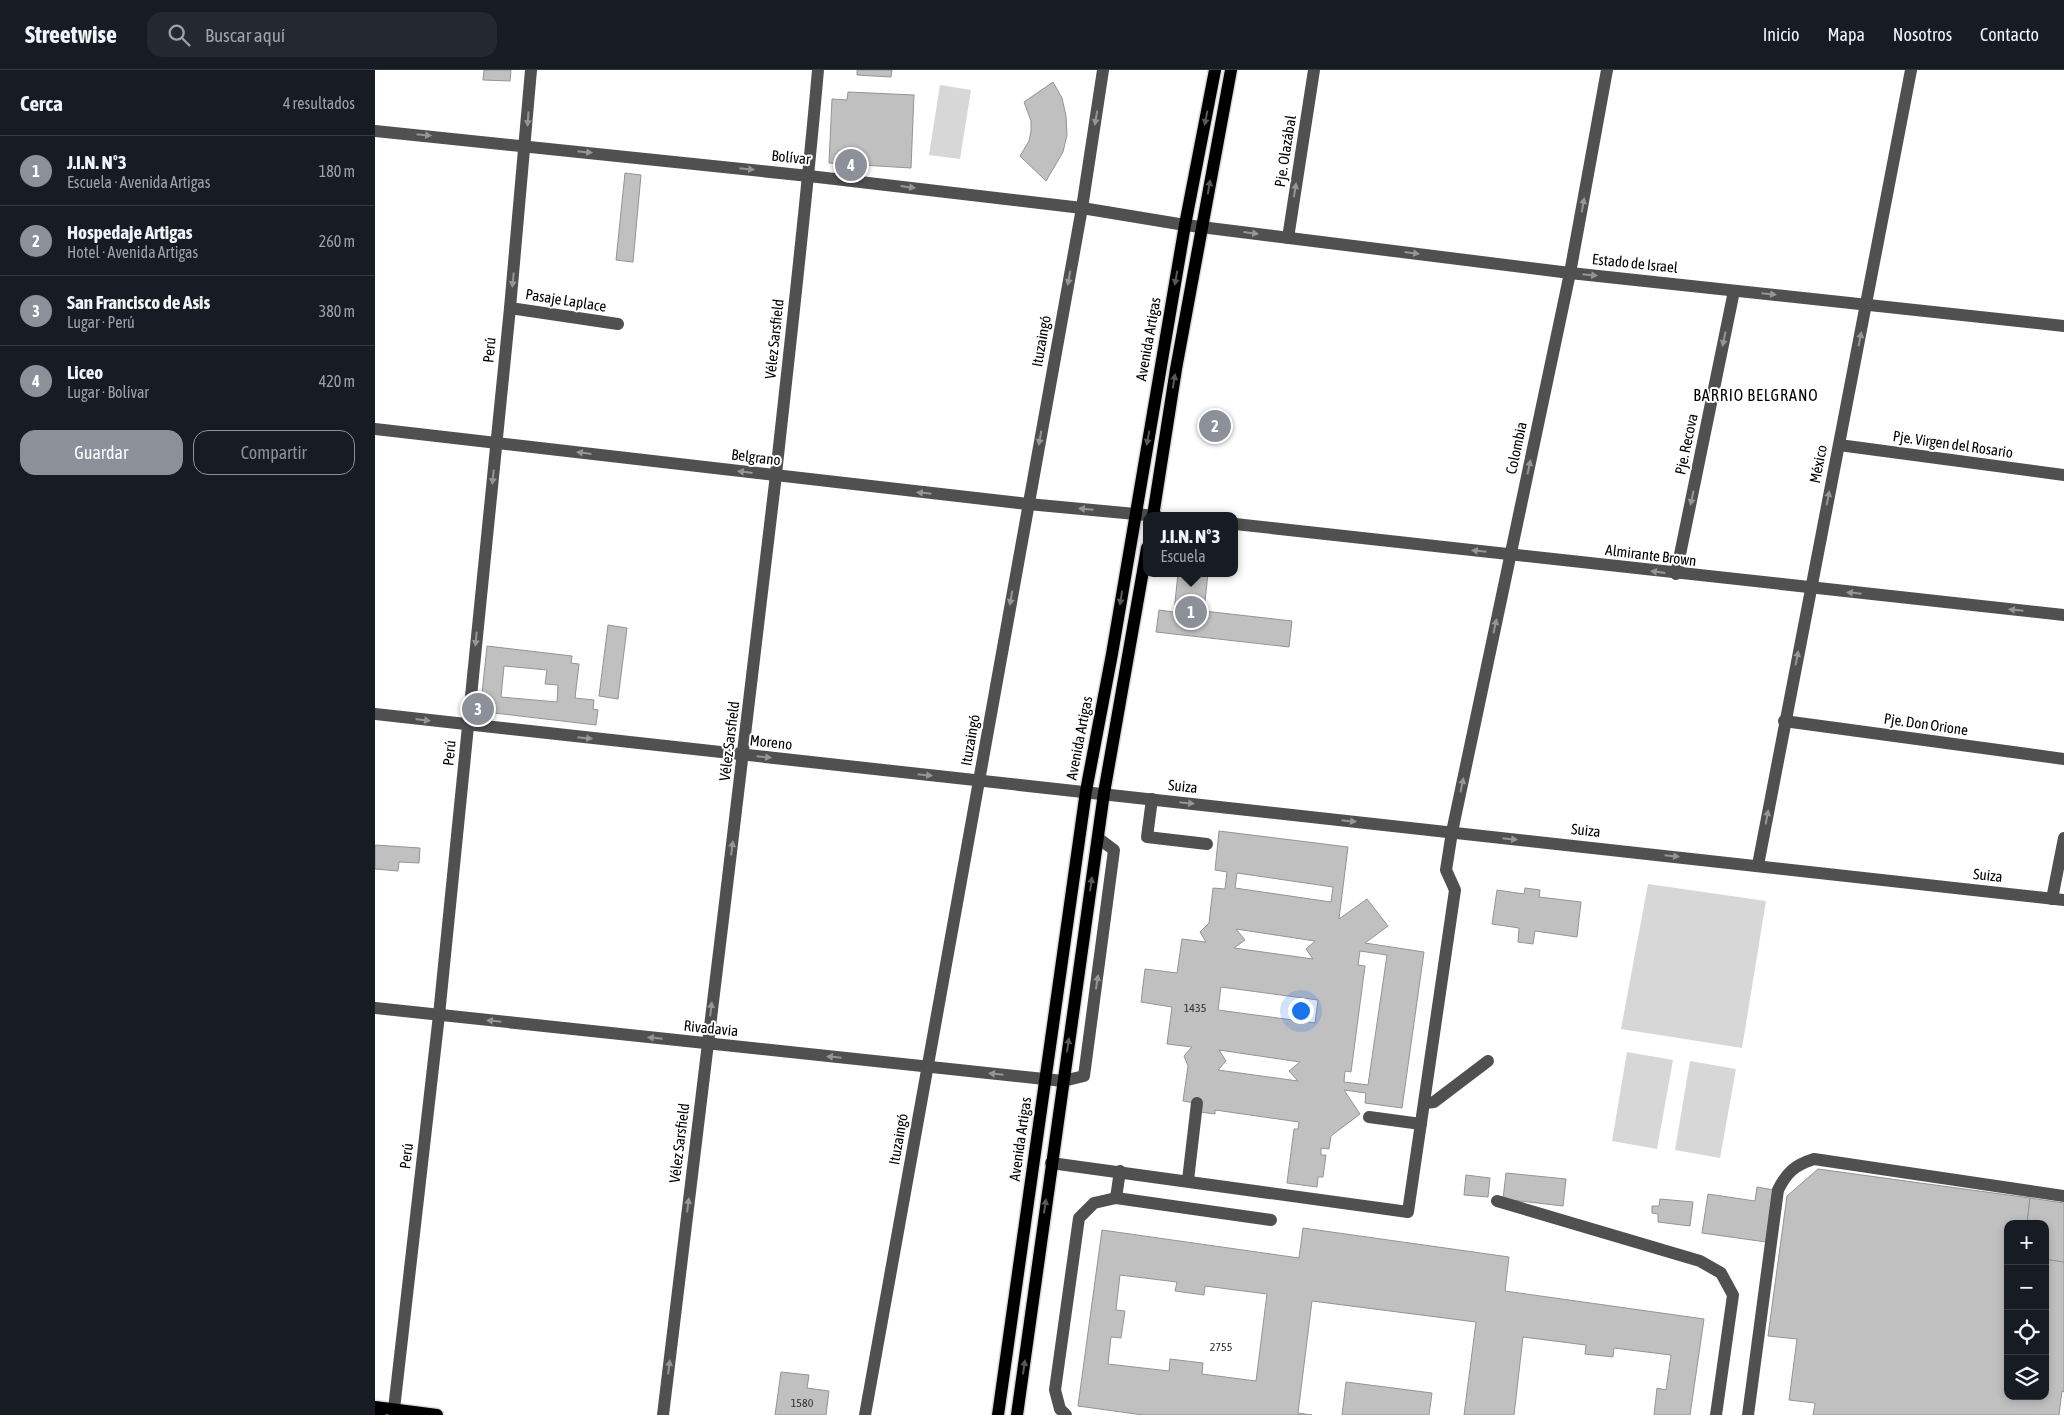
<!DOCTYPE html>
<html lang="es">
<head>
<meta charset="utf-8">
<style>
  :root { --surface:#171b24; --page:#242831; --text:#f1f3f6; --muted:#9ea1a6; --line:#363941; --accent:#8c9099 }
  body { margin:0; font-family:"Asap Condensed",sans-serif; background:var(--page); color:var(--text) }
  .controls { position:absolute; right:15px; bottom:15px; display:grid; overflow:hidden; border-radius:10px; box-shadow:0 2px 8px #0003 }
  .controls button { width:45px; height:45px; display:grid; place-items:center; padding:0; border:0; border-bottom:1px solid var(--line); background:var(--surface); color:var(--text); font:25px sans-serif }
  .you { position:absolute; left:925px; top:940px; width:18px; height:18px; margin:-12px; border:4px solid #fff; border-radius:50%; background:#1a73e8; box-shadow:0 0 0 8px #1a73e833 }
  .badge { display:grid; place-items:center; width:32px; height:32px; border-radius:50%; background:var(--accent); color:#fff; font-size:16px; font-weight:700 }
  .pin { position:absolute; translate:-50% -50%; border:2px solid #fff; box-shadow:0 1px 5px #0006 }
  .popup { position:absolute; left:768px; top:442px; width:95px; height:65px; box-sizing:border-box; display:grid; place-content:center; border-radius:10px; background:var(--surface); filter:drop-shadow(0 1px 4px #0005); font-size:16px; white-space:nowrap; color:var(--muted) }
  .popup b { font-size:19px; color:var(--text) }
  .popup::after { content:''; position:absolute; left:50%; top:100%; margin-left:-10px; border:10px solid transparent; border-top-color:var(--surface) }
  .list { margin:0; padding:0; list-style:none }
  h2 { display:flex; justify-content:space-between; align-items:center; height:65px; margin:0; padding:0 20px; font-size:21px }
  h2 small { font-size:16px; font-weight:400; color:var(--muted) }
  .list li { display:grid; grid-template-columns:32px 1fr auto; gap:15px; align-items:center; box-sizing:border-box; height:70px; padding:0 20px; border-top:1px solid var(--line) }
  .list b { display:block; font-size:19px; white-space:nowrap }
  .list p { margin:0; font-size:16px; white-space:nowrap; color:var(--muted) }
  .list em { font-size:16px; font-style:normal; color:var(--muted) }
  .actions { display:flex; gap:10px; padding:15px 20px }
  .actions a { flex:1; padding:11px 0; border:1px solid var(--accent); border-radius:15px; text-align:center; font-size:18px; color:var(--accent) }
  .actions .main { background:var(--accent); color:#fff }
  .icon { flex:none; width:28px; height:28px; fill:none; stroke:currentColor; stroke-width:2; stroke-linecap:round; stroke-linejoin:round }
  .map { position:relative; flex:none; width:1689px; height:1345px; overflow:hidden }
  header { display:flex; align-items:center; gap:30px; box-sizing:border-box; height:70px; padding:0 25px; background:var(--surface); border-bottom:1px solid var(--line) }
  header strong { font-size:24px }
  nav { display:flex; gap:28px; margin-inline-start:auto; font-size:18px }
  .search { width:350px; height:45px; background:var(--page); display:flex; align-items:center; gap:12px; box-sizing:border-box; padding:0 18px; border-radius:15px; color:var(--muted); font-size:19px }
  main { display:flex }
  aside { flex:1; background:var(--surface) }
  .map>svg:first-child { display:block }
  .green { fill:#d7d7d7 }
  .building { fill:#c0c0c0; stroke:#949494; fill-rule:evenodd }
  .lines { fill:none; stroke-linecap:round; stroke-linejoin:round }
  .major-casing { stroke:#dbdbdb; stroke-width:15 }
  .highway-casing { stroke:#dbdbdb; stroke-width:18 }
  .minor { stroke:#505050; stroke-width:12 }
  .major { stroke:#000; stroke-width:12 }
  .highway { stroke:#000; stroke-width:15 }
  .oneway { fill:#969696 }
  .oneway2 { fill:#595959 }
  .labels { text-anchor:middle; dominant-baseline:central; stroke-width:4; stroke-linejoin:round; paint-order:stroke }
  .number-label { font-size:12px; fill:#303030 }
  .street-label { font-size:15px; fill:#000; stroke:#fff }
  .neighbourhood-label { font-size:16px; letter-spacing:1px; fill:#000; stroke:#fff }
</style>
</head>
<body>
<header>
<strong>Streetwise</strong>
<div class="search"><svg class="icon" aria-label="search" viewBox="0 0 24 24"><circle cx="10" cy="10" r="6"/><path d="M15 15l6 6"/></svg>Buscar aquí</div>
<nav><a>Inicio</a><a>Mapa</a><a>Nosotros</a><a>Contacto</a></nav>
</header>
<main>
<aside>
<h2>Cerca<small>4 resultados</small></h2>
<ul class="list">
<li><span class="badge">1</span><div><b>J.I.N. Nº3</b><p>Escuela · Avenida Artigas</p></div><em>180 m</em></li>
<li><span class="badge">2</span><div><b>Hospedaje Artigas</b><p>Hotel · Avenida Artigas</p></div><em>260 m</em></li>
<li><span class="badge">3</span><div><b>San Francisco de Asis</b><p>Lugar · Perú</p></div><em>380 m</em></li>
<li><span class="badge">4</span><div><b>Liceo</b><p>Lugar · Bolívar</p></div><em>420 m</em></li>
</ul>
<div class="actions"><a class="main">Guardar</a><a>Compartir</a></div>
</aside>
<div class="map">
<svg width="1689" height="1345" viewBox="0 0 1689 1345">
  <rect width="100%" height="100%" fill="#fff"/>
  <g class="green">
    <polygon points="565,15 596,20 585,89 554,85"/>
    <polygon points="1273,814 1391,831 1367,978 1246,959"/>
    <polygon points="1252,982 1298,990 1282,1079 1237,1071"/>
    <polygon points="1315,991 1361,999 1345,1088 1300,1080"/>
  </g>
  <g class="building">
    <polygon points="109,0 136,0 135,11 108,10"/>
    <polygon points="482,0 517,0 516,7 482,5"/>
    <polygon points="678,12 687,28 691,46 692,65 688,82 671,111 645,86 654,71 656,61 656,51 649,32"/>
    <polygon points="473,22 539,25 536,98 454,93 457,29 472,30"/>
    <polygon points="250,103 266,105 258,192 241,190"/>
    <polygon points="803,503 833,503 829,541 917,551 914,577 781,562 784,540 799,542"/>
    <polygon points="233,555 252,558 243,629 224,626"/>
    <path d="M112 576 197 586 196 593 204 594 200 628 219 630 218 639 223 640 221 655 111 642 106 633ZM129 596 172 600 170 614 183 615 182 632 126 627Z"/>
    <path d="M844 761 973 777 964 849 992 829 1013 856 990 873 1049 882 1027 1038 990 1033 991 1023 969 1020 985 1044 956 1066 954 1079 946 1078V1085H951L948 1107H943L942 1117 912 1113 919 1059H923L924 1052 840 1040V1044L825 1042 826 1034 808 1031 813 996 809 986 817 977 792 974 797 937 766 932 770 899 802 903 807 869 831 872 825 862 834 853 838 818 850 819 852 802 840 800ZM862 803 958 817 956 832 860 818ZM861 859 940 871 931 879 938 889 859 878 870 870ZM985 881 1012 885 993 1015 969 1012 970 1001 976 1002 990 896 983 895ZM846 917 943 930 940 953 843 940ZM844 980 925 992 914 1001 923 1011 843 1000 851 991Z"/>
    <polygon points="0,775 45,778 44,793 24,792 23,801 0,799"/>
    <polygon points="1150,818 1165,820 1164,827 1206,832 1202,867 1160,861 1158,874 1143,872 1144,858 1117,854 1122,820 1149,824"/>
    <polygon points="1443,1099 1655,1128 1652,1154 1633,1154 1633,1326 1670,1326 1670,1189 1689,1192 1689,1322 1687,1321 1684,1345 1438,1345 1440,1333 1414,1330 1422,1269 1393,1266 1412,1126"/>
    <polygon points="1131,1103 1191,1109 1188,1136 1128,1129"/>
    <polygon points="1091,1105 1115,1108 1113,1127 1089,1125"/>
    <polygon points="1382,1117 1399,1120 1391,1172 1327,1163 1333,1124 1380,1131"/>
    <polygon points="1655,1128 1689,1133 1689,1192 1670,1189 1670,1154 1652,1154"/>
    <polygon points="1285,1129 1318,1132 1315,1156 1283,1152 1283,1144 1277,1143 1277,1136 1284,1136"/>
    <path d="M928 1158 1134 1187 1130 1221 1329 1249 1315 1345H1279L1282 1318 1291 1320 1296 1285 1239 1278 1238 1287 1210 1284 1211 1275 1148 1267 1139 1345H1089L1101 1252 937 1231 923 1343 937 1345H768L703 1336 727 1160 924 1188ZM745 1205 802 1212 800 1221 829 1225 830 1216 892 1224 881 1311 827 1304 828 1293 795 1289 794 1301 733 1294 736 1267 746 1268 750 1241 741 1240Z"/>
    <polygon points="406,1302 434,1305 432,1318 454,1321 451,1345 400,1345"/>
    <polygon points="971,1312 1057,1323 1054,1345 967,1345"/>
  </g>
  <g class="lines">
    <g class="major-casing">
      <g id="major">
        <polyline points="778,446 801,299 856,0"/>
        <polyline points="0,1337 62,1345"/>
        <polyline points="623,1345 711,721 737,584 810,155 840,0"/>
        <polyline points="642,1345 729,723 772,478"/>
      </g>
    </g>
    <g class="highway-casing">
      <polyline id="highway" points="0,1344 3,1345"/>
    </g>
    <g class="minor">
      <polyline points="0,61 434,106 707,138 810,155 1195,203 1689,256"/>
      <polyline points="913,168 939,0"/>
      <polyline points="135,238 243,254"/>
      <polyline points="0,359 653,434 782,446"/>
      <polyline points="1464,375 1689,405"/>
      <polyline points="860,454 1689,545"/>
      <polyline points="1301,504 1359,221"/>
      <polyline points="0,644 1689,830"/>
      <polyline points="1409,651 1689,689"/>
      <polyline points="777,729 772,767 832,774"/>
      <polyline points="1383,795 1536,0"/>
      <polyline points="1677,829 1689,768"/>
      <polyline points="0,938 688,1011 709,1006 739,780 723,768"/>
      <polyline points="1049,1033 1059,1032 1113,991"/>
      <polyline points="994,1047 1046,1054"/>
      <polyline points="676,1093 1033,1142 1080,820 1071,800 1077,762 1195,203 1232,0"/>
      <polyline points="813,1110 822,1033"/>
      <polyline points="741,1128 745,1101"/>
      <polyline points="1122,1131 1325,1191 1346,1203 1358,1225 1341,1345"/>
      <polyline points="19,1339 64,945 135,238 156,0"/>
      <path d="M288 1345C325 1034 364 724 400 413 415 275 431 138 443 0"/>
      <polyline points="490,1345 707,138 728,0"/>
      <polyline points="691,1345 685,1339 680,1320 704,1148 719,1133 741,1128 896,1150"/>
      <path d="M1373 1345 1403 1120C1412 1102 1420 1095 1439 1089L1689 1126"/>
    </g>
    <use href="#major" class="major"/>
    <use href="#highway" class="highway"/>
  </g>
  <defs><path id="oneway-solid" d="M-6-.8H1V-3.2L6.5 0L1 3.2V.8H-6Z" transform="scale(1.25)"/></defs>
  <g class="oneway">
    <use href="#oneway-solid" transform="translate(721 48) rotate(99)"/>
    <use href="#oneway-solid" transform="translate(153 49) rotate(94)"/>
    <use href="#oneway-solid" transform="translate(49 65) rotate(6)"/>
    <use href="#oneway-solid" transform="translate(210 82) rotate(6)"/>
    <use href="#oneway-solid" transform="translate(372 99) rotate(6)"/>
    <use href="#oneway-solid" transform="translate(533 117) rotate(7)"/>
    <use href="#oneway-solid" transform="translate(920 120) rotate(-81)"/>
    <use href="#oneway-solid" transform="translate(1208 135) rotate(-80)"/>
    <use href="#oneway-solid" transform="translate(876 163) rotate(7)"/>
    <use href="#oneway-solid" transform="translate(1037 183) rotate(7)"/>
    <use href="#oneway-solid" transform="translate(1215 205) rotate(6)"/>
    <use href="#oneway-solid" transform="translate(694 208) rotate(100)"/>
    <use href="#oneway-solid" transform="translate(138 210) rotate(96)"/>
    <use href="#oneway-solid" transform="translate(1394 224) rotate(6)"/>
    <use href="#oneway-solid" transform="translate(1349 269) rotate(102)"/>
    <use href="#oneway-solid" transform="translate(1485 269) rotate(-78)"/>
    <use href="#oneway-solid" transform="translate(665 368) rotate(100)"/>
    <use href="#oneway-solid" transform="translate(209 383) rotate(-173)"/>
    <use href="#oneway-solid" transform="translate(1154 397) rotate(-78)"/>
    <use href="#oneway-solid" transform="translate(370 402) rotate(-173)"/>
    <use href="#oneway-solid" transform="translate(118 407) rotate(96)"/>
    <use href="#oneway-solid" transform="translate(549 423) rotate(-174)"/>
    <use href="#oneway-solid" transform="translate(1317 428) rotate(102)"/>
    <use href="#oneway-solid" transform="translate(1453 428) rotate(-79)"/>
    <use href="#oneway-solid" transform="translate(711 439) rotate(-175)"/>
    <use href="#oneway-solid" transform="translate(1104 481) rotate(-174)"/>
    <use href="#oneway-solid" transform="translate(1283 502) rotate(-173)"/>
    <use href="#oneway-solid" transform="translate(1479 523) rotate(-174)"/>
    <use href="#oneway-solid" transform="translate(636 528) rotate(100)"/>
    <use href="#oneway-solid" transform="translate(1641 540) rotate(-174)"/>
    <use href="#oneway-solid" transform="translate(1120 556) rotate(-78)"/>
    <use href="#oneway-solid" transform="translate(101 569) rotate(96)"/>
    <use href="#oneway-solid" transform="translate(1422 588) rotate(-79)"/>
    <use href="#oneway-solid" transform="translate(48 650) rotate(7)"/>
    <use href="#oneway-solid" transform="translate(210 668) rotate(6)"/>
    <use href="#oneway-solid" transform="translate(389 687) rotate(6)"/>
    <use href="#oneway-solid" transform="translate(550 705) rotate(6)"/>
    <use href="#oneway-solid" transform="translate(1087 715) rotate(-78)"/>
    <use href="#oneway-solid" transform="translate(812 733) rotate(6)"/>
    <use href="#oneway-solid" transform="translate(1392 747) rotate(-80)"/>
    <use href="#oneway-solid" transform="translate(974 751) rotate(6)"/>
    <use href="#oneway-solid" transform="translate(1135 769) rotate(6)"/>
    <use href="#oneway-solid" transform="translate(357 778) rotate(-83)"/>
    <use href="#oneway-solid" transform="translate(1297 786) rotate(6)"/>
    <use href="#oneway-solid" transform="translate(722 912) rotate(-82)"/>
    <use href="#oneway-solid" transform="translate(336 939) rotate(-83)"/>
    <use href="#oneway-solid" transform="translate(119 951) rotate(-174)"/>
    <use href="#oneway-solid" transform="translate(280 968) rotate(-174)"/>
    <use href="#oneway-solid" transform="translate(459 987) rotate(-174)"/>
    <use href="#oneway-solid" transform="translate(621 1004) rotate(-174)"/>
    <use href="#oneway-solid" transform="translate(313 1135) rotate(-83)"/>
    <use href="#oneway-solid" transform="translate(294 1297) rotate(-83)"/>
  </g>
  <g class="oneway2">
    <use href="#oneway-solid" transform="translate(831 48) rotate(101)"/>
    <use href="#oneway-solid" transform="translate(834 117) rotate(-80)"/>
    <use href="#oneway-solid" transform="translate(801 208) rotate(100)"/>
    <use href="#oneway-solid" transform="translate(799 311) rotate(-81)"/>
    <use href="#oneway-solid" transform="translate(773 368) rotate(100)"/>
    <use href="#oneway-solid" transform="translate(746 528) rotate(99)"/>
    <use href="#oneway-solid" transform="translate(716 814) rotate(-82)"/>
    <use href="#oneway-solid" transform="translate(693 975) rotate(-82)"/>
    <use href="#oneway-solid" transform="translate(670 1136) rotate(-82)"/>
    <use href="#oneway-solid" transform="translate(649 1297) rotate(-82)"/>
  </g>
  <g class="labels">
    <g class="number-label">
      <text x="820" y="938">1435</text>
      <text x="846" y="1277">2755</text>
      <text x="427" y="1333">1580</text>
    </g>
    <g class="street-label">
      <text transform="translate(910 81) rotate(-81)">Pje. Olazábal</text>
      <text transform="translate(416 87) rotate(6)">Bolívar</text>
      <text transform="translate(1260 193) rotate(6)">Estado de Israel</text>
      <text transform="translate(191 230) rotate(9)">Pasaje Laplace</text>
      <text transform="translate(399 269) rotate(-84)">Vélez Sarsfield</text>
      <text transform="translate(773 269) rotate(-80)">Avenida Artigas</text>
      <text transform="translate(666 271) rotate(-80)">Ituzaingó</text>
      <text transform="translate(114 280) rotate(-84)">Perú</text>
      <text transform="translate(1311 374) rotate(-78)">Pje. Recova</text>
      <text transform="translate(1578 374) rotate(8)">Pje. Virgen del Rosario</text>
      <text transform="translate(1141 378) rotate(-78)">Colombia</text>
      <text transform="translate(381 387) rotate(7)">Belgrano</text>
      <text transform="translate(1443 394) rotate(-79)">México</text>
      <text transform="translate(1276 485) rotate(7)">Almirante Brown</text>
      <text transform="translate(1551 654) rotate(8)">Pje. Don Orione</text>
      <text transform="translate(704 668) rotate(-79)">Avenida Artigas</text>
      <text transform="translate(595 670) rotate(-80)">Ituzaingó</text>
      <text transform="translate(354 671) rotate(-83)">Vélez Sarsfield</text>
      <text transform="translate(396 672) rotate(6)">Moreno</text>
      <text transform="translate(74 683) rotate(-84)">Perú</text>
      <text transform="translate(808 716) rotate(6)">Suiza</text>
      <text transform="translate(1211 760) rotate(6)">Suiza</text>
      <text transform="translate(1613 805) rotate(6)">Suiza</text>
      <text transform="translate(336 958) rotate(6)">Rivadavia</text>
      <text transform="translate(523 1069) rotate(-80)">Ituzaingó</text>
      <text transform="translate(645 1069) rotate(-82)">Avenida Artigas</text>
      <text transform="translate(304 1073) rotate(-83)">Vélez Sarsfield</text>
      <text transform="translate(31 1086) rotate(-83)">Perú</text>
    </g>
    <g class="neighbourhood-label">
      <text x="1381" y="325">BARRIO BELGRANO</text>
    </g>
  </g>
</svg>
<div class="controls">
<button>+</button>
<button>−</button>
<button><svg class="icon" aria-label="locate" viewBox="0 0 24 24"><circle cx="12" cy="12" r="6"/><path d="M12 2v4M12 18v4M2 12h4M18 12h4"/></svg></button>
<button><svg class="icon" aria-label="layers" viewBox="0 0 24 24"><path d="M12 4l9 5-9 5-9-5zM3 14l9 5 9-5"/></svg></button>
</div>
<div class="you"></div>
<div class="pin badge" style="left:816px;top:542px">1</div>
<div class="popup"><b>J.I.N. Nº3</b>Escuela</div>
<div class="pin badge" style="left:840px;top:356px">2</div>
<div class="pin badge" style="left:103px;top:639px">3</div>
<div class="pin badge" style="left:476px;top:95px">4</div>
</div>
</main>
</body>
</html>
